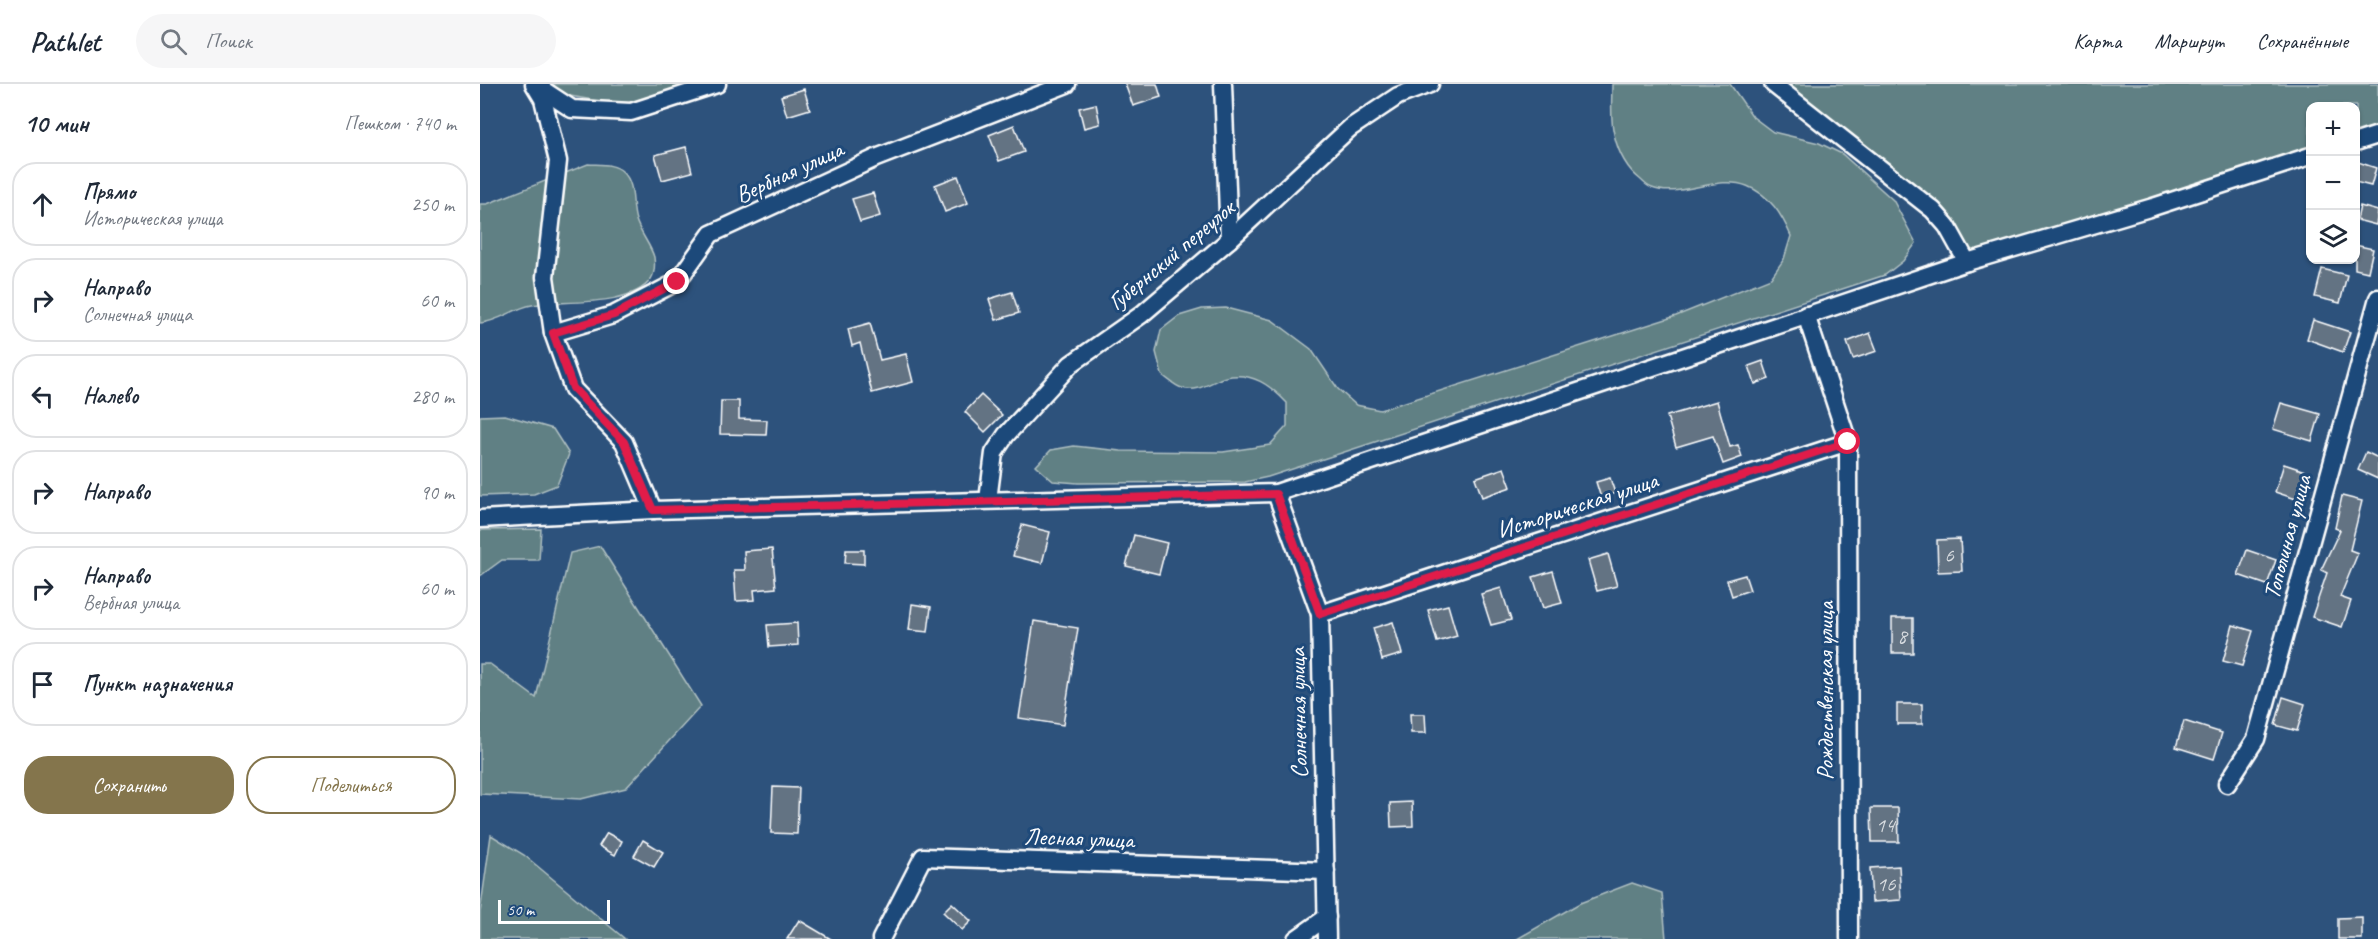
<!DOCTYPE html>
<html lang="ru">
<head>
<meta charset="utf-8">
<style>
  :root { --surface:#fff; --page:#f6f6f7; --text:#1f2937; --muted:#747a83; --line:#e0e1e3; --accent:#84754c }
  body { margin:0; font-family:Caveat,sans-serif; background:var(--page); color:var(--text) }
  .controls { position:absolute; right:18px; top:18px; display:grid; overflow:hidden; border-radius:12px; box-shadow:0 2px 4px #0004 }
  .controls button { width:54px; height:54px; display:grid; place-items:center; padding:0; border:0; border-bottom:2px solid var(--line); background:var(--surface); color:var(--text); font:30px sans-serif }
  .scale { position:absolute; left:18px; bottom:15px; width:112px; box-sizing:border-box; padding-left:6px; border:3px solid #fff; border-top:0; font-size:16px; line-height:21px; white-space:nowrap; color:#fff; -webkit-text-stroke:4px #1f4a7a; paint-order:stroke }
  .stop { position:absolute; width:18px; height:18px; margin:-14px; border:4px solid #e11d48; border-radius:50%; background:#fff }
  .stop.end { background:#e11d48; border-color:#fff; box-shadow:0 2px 6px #0008 }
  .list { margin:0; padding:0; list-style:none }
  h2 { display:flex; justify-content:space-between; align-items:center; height:78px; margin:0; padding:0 24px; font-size:26px }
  h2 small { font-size:20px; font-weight:400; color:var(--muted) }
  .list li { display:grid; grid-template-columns:39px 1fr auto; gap:18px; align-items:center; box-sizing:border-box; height:84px; margin:0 12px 12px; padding:0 12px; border:2px solid var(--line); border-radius:24px }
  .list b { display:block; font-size:22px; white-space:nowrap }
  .list p { margin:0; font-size:20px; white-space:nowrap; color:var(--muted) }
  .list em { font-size:20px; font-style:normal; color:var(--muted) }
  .actions { display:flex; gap:12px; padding:18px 24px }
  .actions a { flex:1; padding:14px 0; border:2px solid var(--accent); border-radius:24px; text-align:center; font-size:21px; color:var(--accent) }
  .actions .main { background:var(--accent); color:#fff }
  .icon { flex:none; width:33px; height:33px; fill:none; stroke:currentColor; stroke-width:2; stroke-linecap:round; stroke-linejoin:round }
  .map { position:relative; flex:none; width:1898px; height:855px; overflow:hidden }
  header { display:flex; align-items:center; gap:36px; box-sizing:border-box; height:84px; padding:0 30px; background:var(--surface); border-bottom:2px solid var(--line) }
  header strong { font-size:28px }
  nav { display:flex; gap:33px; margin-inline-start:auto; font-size:21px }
  .search { width:420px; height:54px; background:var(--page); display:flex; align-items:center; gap:15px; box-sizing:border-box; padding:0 21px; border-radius:33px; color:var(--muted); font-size:22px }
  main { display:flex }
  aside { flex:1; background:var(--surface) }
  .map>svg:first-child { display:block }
  .green { fill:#608084; stroke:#b0c0c2; stroke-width:1.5 }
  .building { fill:#647383; stroke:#fff; stroke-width:1.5 }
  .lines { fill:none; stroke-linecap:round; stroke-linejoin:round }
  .minor-casing { stroke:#fff; stroke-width:21 }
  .minor { stroke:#1f4a7a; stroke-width:16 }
  .route { stroke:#e11d48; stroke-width:8 }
  .labels { text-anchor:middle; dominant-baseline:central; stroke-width:6; stroke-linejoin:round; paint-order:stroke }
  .number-label { font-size:21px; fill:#d8dce0 }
  .street-label { font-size:24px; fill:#fff; stroke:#1f4a7a }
</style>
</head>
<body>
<header>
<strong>Pathlet</strong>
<div class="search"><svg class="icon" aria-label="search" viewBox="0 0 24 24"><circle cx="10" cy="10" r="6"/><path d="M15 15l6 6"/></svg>Поиск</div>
<nav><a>Карта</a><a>Маршрут</a><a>Сохранённые</a></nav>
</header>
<main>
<aside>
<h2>10 мин<small>Пешком · 740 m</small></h2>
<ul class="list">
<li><svg class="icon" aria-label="ahead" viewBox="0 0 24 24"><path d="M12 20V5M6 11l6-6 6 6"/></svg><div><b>Прямо</b><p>Историческая улица</p></div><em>250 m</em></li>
<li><svg class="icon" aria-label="right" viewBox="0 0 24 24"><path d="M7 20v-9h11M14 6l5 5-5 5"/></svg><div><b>Направо</b><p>Солнечная улица</p></div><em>60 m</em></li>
<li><svg class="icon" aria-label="left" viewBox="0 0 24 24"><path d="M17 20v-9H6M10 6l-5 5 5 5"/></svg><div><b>Налево</b></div><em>280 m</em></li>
<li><svg class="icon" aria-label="right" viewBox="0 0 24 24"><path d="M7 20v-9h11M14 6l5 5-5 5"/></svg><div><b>Направо</b></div><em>90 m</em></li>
<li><svg class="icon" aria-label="right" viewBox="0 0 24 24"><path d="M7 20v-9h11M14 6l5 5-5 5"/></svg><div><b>Направо</b><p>Вербная улица</p></div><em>60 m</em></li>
<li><svg class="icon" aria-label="arrive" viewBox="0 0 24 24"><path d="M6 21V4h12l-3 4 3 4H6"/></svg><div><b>Пункт назначения</b></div></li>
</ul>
<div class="actions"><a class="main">Сохранить</a><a>Поделиться</a></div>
</aside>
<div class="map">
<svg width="1898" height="855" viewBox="0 0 1898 855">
  <rect width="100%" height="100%" fill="#2d527c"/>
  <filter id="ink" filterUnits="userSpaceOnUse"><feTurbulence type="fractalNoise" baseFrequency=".0167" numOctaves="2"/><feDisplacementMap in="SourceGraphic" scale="12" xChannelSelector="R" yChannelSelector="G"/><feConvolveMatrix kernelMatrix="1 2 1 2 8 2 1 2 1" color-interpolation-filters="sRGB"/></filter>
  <g filter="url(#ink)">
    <g class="green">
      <polygon points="73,0 215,0 141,21 79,10"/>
      <path d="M1132 0H1250L1273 33 1293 48 1339 59 1362 70 1413 116 1436 159 1423 177 1405 191 788 393 765 398 598 399 573 397 556 382 571 366 594 362 641 367 743 368 790 361 807 342V319C791 302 772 287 746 293 731 297 720 309 702 304 695 302 688 295 682 291L676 268 681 246 699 232 722 225 746 224 792 236 831 265 858 305 876 321 900 326 1196 232 1291 194 1304 175 1311 152C1302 131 1290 111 1267 102 1237 90 1201 115 1172 104 1169 103 1164 99 1161 96 1147 85 1138 68 1134 50 1130 35 1132 16 1132 0Z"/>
      <polygon points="1294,0 1898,0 1898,51 1876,58 1876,22 1830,22 1830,72 1487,178 1453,126"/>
      <path d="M108 80C120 81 134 79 143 88 156 100 151 121 156 136 160 149 170 160 174 173 175 181 175 189 171 195 151 224 82 216 52 221 34 224 18 238 0 239V120H7Z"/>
      <polygon points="25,331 73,345 89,370 77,401 54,410 0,412 0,332"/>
      <polygon points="61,445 59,476 22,476 0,492 0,446"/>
      <polygon points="120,462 221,622 146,704 101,715 0,710 0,580 10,580 56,614 90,469"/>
      <polygon points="11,751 44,771 145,855 0,855 0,829"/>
      <polygon points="1152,799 1182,809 1186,855 1037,855 1100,819"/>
    </g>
    <g class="building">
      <polygon points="645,0 677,0 681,13 653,22"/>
      <polygon points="324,5 330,25 307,32 301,12"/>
      <polygon points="616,20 620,40 604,44 599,24"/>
      <polygon points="534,41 544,68 519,77 509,51"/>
      <polygon points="206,63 212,88 182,96 175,71"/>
      <polygon points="1875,77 1896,84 1891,102 1875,98"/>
      <polygon points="478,92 488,119 465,128 455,101"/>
      <polygon points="393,109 400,132 380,138 372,115"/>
      <polygon points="1880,122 1898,127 1896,141 1877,136"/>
      <polygon points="1875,161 1893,165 1888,188 1875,185"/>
      <polygon points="1842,185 1867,191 1860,219 1835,213"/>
      <polygon points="532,208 539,229 516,236 509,215"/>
      <polygon points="1833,236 1870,248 1863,268 1827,255"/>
      <polygon points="390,239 400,276 426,270 433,298 392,309 380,259 372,262 368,245"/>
      <polygon points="1390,249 1397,267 1373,275 1367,258"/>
      <polygon points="1283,277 1289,295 1275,300 1269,282"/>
      <polygon points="501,311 522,331 505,348 485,328"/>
      <polygon points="241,317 259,317 259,335 287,336 286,351 240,350"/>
      <polygon points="1237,317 1250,363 1258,361 1262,373 1243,380 1233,352 1196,363 1187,332"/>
      <polygon points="1801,319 1840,330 1832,357 1793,345"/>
      <polygon points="1886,368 1898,374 1898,395 1878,386"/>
      <polygon points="1804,380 1825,387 1816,415 1795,408"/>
      <polygon points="1024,384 1031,403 1002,413 995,394"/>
      <polygon points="1130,394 1135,409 1121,414 1116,398"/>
      <polygon points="1862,412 1882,417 1870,466 1878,469 1860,513 1871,517 1862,543 1832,533 1847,489 1841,486 1860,446 1855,444"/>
      <polygon points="542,441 570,448 562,479 533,472"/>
      <polygon points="654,451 687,459 679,490 646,482"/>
      <polygon points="1480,455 1482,487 1458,488 1457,456"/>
      <polygon points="292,465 296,504 274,506 275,516 256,517 254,486 265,486 264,467"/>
      <polygon points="366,466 384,466 384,480 365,479"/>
      <polygon points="1767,466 1796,476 1787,501 1758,491"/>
      <polygon points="1128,470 1137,502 1117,507 1108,476"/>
      <polygon points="1073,487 1082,519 1063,524 1053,493"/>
      <polygon points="1265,491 1270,506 1252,512 1247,496"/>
      <polygon points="1021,504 1031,536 1011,541 1001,510"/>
      <polygon points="432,520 451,523 448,548 429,546"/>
      <polygon points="968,521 977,552 957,558 948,526"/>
      <rect x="1412" y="534" width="21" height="35"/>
      <polygon points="554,537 598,544 583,641 539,634"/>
      <polygon points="913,538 922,570 902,576 893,544"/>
      <polygon points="317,539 318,561 289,563 287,541"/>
      <polygon points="1753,541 1773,547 1762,582 1743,577"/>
      <polygon points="1803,613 1825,620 1817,647 1795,641"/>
      <rect x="1417" y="620" width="25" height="20"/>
      <polygon points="930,630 945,630 946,649 931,649"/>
      <polygon points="1704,637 1742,649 1734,675 1696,663"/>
      <polygon points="293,703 319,704 317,750 291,749"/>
      <polygon points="932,718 933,742 911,743 910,719"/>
      <polygon points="1391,724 1418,724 1419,758 1392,758"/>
      <polygon points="127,749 142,757 135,771 119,762"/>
      <polygon points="163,756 183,768 174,783 154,772"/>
      <polygon points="1419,782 1421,816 1392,818 1390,784"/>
      <polygon points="472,819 491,837 482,846 463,828"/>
      <polygon points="1882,833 1882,855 1858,855 1858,834"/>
      <polygon points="319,836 351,855 307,855"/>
    </g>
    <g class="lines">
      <g class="minor-casing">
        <g id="minor">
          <polyline points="54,0 63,15 78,77 65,193 73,249 93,305 144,358 173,426"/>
          <polyline points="743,0 749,156"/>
          <polyline points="1293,0 1453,126 1467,142 1487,178"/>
          <polyline points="57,2 92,25 151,28 237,0"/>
          <polyline points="1876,58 1898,51"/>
          <polyline points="1326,231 1368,358 1369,855"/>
          <polyline points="73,249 133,231 197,198 231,150 396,74 587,0"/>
          <polyline points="796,409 840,530 847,855"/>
          <polyline points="508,416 514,369 526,351 591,280 661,231 749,156 870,44 918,12 950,0"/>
          <polyline points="0,435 173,426 796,409 1487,178 1673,123 1830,72"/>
          <polyline points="840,530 1368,358"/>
          <polyline points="1747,700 1776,655 1898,214"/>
          <polyline points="401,855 443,773 846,787"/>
          <polyline points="816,855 847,833"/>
        </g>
      </g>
      <use href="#minor" class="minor"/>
    </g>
  </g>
  <g class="lines" filter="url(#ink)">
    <polyline class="route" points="197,198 134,231 73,249 93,304 144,358 173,426 796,410 840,530 1368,358"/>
  </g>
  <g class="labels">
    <g class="number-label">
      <text x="1469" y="471">6</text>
      <text x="1422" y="552">8</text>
      <text x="1405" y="741">14</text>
      <text x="1406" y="800">16</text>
    </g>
    <g class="street-label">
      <text transform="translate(309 88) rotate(-25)">Вербная улица</text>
      <text transform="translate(691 171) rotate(-40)">Губернский переулок</text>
      <text transform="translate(1097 421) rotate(-18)">Историческая улица</text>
      <text transform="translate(1807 453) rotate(-75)">Тополиная улица</text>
      <text transform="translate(1345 607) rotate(-90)">Рождественская улица</text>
      <text transform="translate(818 629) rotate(-91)">Солнечная улица</text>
      <text transform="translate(599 754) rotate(2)">Лесная улица</text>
    </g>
  </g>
</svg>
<div class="controls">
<button>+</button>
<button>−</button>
<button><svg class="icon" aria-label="layers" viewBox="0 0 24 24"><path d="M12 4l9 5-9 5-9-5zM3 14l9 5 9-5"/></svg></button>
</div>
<div class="scale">50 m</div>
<div class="stop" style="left:1368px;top:358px"></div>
<div class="stop end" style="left:197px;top:198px"></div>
</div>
</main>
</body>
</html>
